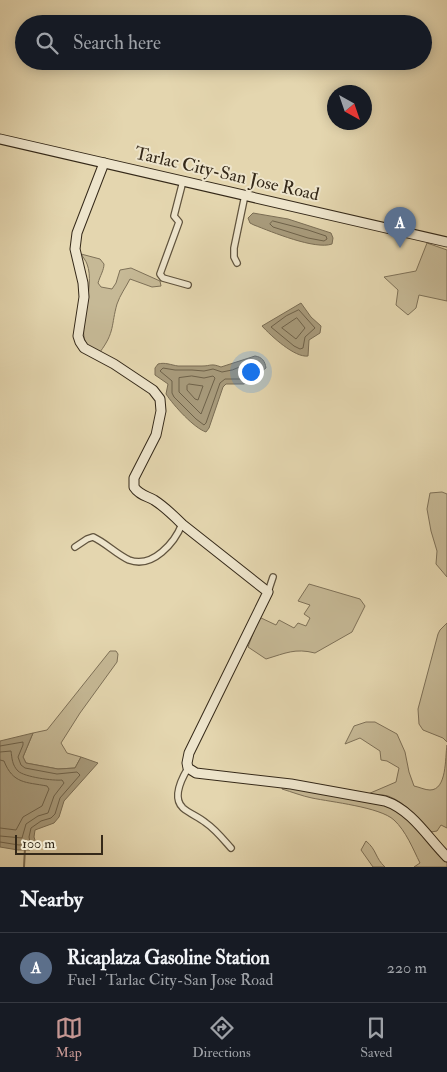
<!DOCTYPE html>
<html lang="en">
<head>
<meta charset="utf-8">
<style>
  :root { --surface:#171b24; --page:#242831; --text:#f1f3f6; --muted:#9ea1a6; --line:#363941; --accent:#c59692 }
  body { margin:0; font-family:"IM FELL Double Pica",serif; background:var(--page); color:var(--text) }
  .compass { position:absolute; left:327px; top:85px; width:45px; height:45px; border-radius:50%; background:var(--surface); box-shadow:0 2px 12px #0003; rotate:140deg }
  .scale { position:absolute; left:15px; bottom:12px; width:88px; box-sizing:border-box; padding-left:5px; border:2px solid #352919; border-top:0; font-size:14px; line-height:18px; white-space:nowrap; color:#352919; -webkit-text-stroke:4px #ede4cb; paint-order:stroke }
  .you { position:absolute; left:250px; top:371px; width:18px; height:18px; margin:-12px; border:4px solid #fff; border-radius:50%; background:#1a73e8; box-shadow:0 0 0 8px #1a73e833 }
  .badge { display:grid; place-items:center; width:32px; height:32px; border-radius:50%; background:var(--accent); color:#fff; font-size:16px; font-weight:700 }
  .pin { position:absolute; translate:-50% -41px; filter:drop-shadow(0 1px 2px #0008) }
  .pin::after { content:''; position:absolute; top:26px; width:18px; height:15px; background:inherit; clip-path:polygon(0 0,100% 0,50% 100%) }
  .list { margin:0; padding:0; list-style:none }
  h2 { display:flex; justify-content:space-between; align-items:center; height:65px; margin:0; padding:0 20px; font-size:21px }
  h2 small { font-size:16px; font-weight:400; color:var(--muted) }
  .list li { display:grid; grid-template-columns:32px 1fr auto; gap:15px; align-items:center; box-sizing:border-box; height:70px; padding:0 20px; border-top:1px solid var(--line) }
  .list b { display:block; font-size:19px; white-space:nowrap }
  .list p { margin:0; font-size:16px; white-space:nowrap; color:var(--muted) }
  .list em { font-size:16px; font-style:normal; color:var(--muted) }
  .icon { flex:none; width:28px; height:28px; fill:none; stroke:currentColor; stroke-width:2; stroke-linecap:round; stroke-linejoin:round }
  .map { position:relative; flex:none; width:447px; height:867px; overflow:hidden }
  .search { position:absolute; background:var(--surface); box-shadow:0 2px 12px #0003; left:15px; right:15px; top:15px; height:55px; display:flex; align-items:center; gap:12px; box-sizing:border-box; padding:0 18px; border-radius:28px; color:var(--muted); font-size:19px }
  .sheet { height:135px; background:var(--surface) }
  nav { display:flex; justify-content:space-around; align-items:center; box-sizing:border-box; height:70px; border-top:1px solid var(--line); background:var(--surface); font-size:14px; color:var(--muted) }
  nav a { display:grid; justify-items:center; gap:2px }
  nav .on { color:var(--accent) }
  .map>svg:first-child { display:block }
  .green { fill:#c6b996; stroke:#7e7158 }
  .water { fill:#a89b7c; stroke:#7a6d54 }
  .lines { fill:none; stroke-linecap:round; stroke-linejoin:round }
  .shore { stroke:#6e624a; stroke-width:1 }
  .stream { stroke:#7a6d54; stroke-width:2 }
  .street-casing { stroke:#61543e; stroke-width:8 }
  .secondary-casing { stroke:#352919; stroke-width:11 }
  .street { stroke:#ede4cb; stroke-width:5.5 }
  .secondary { stroke:#ede4cb; stroke-width:9 }
  .labels { text-anchor:middle; dominant-baseline:central; stroke-width:4; stroke-linejoin:round; paint-order:stroke }
  .street-label { font-size:18px; fill:#352919; stroke:#ede4cb }
</style>
</head>
<body>
<div class="map">
<svg width="447" height="867" viewBox="0 0 447 867">
  <rect width="100%" height="100%" fill="#e4d6af"/>
  <filter id="stains"><feTurbulence type="fractalNoise" baseFrequency=".004" numOctaves="4"/><feColorMatrix values="0 0 0 0 .2 0 0 0 0 .09 0 0 0 0 .02 0 0 0 .5 -.17"/></filter>
  <radialGradient id="worn" r=".72"><stop offset=".6" stop-color="#630" stop-opacity="0"/><stop offset="1" stop-color="#630" stop-opacity=".3"/></radialGradient>
  <g class="green">
    <polygon points="427,243 447,250 447,301 419,295 416,308 408,315 396,305 398,290 384,277 416,271"/>
    <path d="M81 254 100 259 104 264C104 270 100 276 98 283L101 287 112 289 116 283 120 270 131 268 160 281 161 286 152 287 130 279C126 287 120 295 117 304 111 325 115 332 100 352 96 350 90 348 87 344 76 332 96 286 87 264 86 261 83 257 81 254Z"/>
    <polygon points="442,492 447,494 447,577 436,564 437,551 431,531 427,509 430,493"/>
    <path d="M309 584 360 599 365 606 352 632 315 653C295 648 286 653 266 659L248 647 259 617 276 625 279 620 294 628 298 623 306 626 310 618 304 614 310 605 298 601Z"/>
    <polygon points="447,623 447,742 443,738 423,730 419,724 418,709 438,634 440,630"/>
    <polygon points="110,651 116,651 118,654 117,662 80,713 61,743 67,753 81,757 75,768 58,769 26,763 23,757 33,733 47,730"/>
    <path d="M366 722H375L397 734 405 752 409 772 414 786C419 787 425 790 430 790 447 790 445 758 447 745V828L441 825 437 831 431 832C418 819 407 803 388 796 382 794 374 795 368 794L396 782 399 768 387 761 381 760 380 751 360 738 345 744 354 726Z"/>
    <path d="M283 785 385 803 401 813 433 845 447 863V867H414L420 863C413 849 406 831 394 820 380 807 331 802 312 798 302 796 292 792 282 789Z"/>
    <path d="M366 841C377 850 375 858 385 867H373L361 850Z"/>
  </g>
  <g class="water">
    <path d="M253 213 288 219 331 233 333 238 332 244C315 250 272 232 254 225L250 223 248 218Z"/>
    <path d="M301 303 311 317 321 326 320 333 309 340 308 356C295 358 271 336 262 326Z"/>
    <path d="M255 356C262 357 265 361 266 368L244 384H226L223 387 209 428 206 432C194 428 174 406 166 394L168 384 155 375V368L158 364C165 362 171 365 178 366 186 366 194 366 202 366 211 366 211 363 221 367Z"/>
    <polygon points="33,733 23,757 26,763 58,769 75,768 81,757 98,763 64,801 59,817 54,823 35,830 34,837 36,843 30,850 18,850 0,847 0,741"/>
  </g>
  <g class="lines">
    <g class="shore">
      <polygon points="273,221 308,230 326,236 327,239 324,241 308,238 273,227 270,224"/>
      <polygon points="299,310 315,328 305,337 303,348 300,349 294,346 271,327 286,316"/>
      <polygon points="297,318 305,328 296,339 282,328"/>
      <polygon points="255,361 258,362 260,366 243,379 225,379 220,383 206,423 204,425 196,419 174,397 172,393 172,381 160,371 163,368 175,370 192,370 204,371 213,369 222,372 232,370"/>
      <polygon points="192,376 204,378 213,376 215,378 201,414 179,392 179,378"/>
      <polygon points="189,384 203,386 198,400 195,399 187,390 187,386"/>
      <polyline points="0,746 23,742 23,745 18,757 21,765 25,768 57,774 77,772 80,775 60,798 55,814 51,818 41,821 31,828 29,837 30,842 28,844 19,845 0,842"/>
      <path d="M0 752 11 751C12 758 12 765 18 771 24 777 54 781 62 780L64 783 54 796 48 813 38 816 26 824 22 838 0 836"/>
      <path d="M0 760 4 761C13 784 26 782 47 786L49 789 42 806 23 817 16 830 0 828"/>
    </g>
    <polyline class="stream" points="24,867 25,848"/>
    <g class="street-casing">
      <g id="street">
        <polyline points="183,181 174,216 179,222 160,274 163,278 188,285"/>
        <polyline points="237,263 234,257 234,248 245,195"/>
        <path d="M75 547 87 539 93 537C106 543 116 554 129 560 153 569 175 542 182 524"/>
        <polyline points="268,592 273,577"/>
        <path d="M188 768C182 778 172 798 183 808 190 814 199 817 206 823 215 829 223 839 231 848"/>
      </g>
    </g>
    <g class="secondary-casing">
      <g id="secondary">
        <polyline points="0,139 447,242"/>
        <path d="M104 163 77 233 75 249 83 283 84 297 78 336 80 342 84 348 114 364 153 390 160 399 161 411 156 435 134 478V487C139 495 147 496 154 500 165 507 173 515 182 524L268 592 189 753 187 763 188 768 196 773 291 784 385 801C412 810 428 838 447 857"/>
      </g>
    </g>
    <use href="#street" class="street"/>
    <use href="#secondary" class="secondary"/>
  </g>
  <g class="labels">
    <g class="street-label">
      <text transform="translate(227 174) rotate(13)">Tarlac City-San Jose Road</text>
    </g>
  </g>
  <rect width="100%" height="100%" filter="url(#stains)"/>
  <rect width="100%" height="100%" fill="url(#worn)"/>
</svg>
<svg class="compass" viewBox="-18 -18 36 36"><path d="M0-13l5 13h-10z" fill="#e53935"/><path d="M0 13l5-13h-10z" fill="#9ea1a6"/></svg>
<div class="scale">100 m</div>
<div class="you"></div>
<div class="pin badge" style="left:400px;top:248px;background:#5c6f8a">A</div>
<div class="search"><svg class="icon" aria-label="search" viewBox="0 0 24 24"><circle cx="10" cy="10" r="6"/><path d="M15 15l6 6"/></svg>Search here</div>
</div>
<section class="sheet">
<h2>Nearby<small></small></h2>
<ul class="list">
<li><span class="badge" style="background:#5c6f8a">A</span><div><b>Ricaplaza Gasoline Station</b><p>Fuel · Tarlac City-San Jose Road</p></div><em>220 m</em></li>
</ul>
</section>
<nav>
<a class="on"><svg class="icon" aria-label="map" viewBox="0 0 24 24"><path d="M3 6l6-2 6 2 6-2v14l-6 2-6-2-6 2zM9 4v14M15 6v14"/></svg>Map</a>
<a><svg class="icon" aria-label="directions" viewBox="0 0 24 24"><path d="M12 3l9 9-9 9-9-9zM9 14v-3h6M13 9l2 2-2 2"/></svg>Directions</a>
<a><svg class="icon" aria-label="saved" viewBox="0 0 24 24"><path d="M7 4h10v16l-5-4-5 4z"/></svg>Saved</a>
</nav>
</body>
</html>
